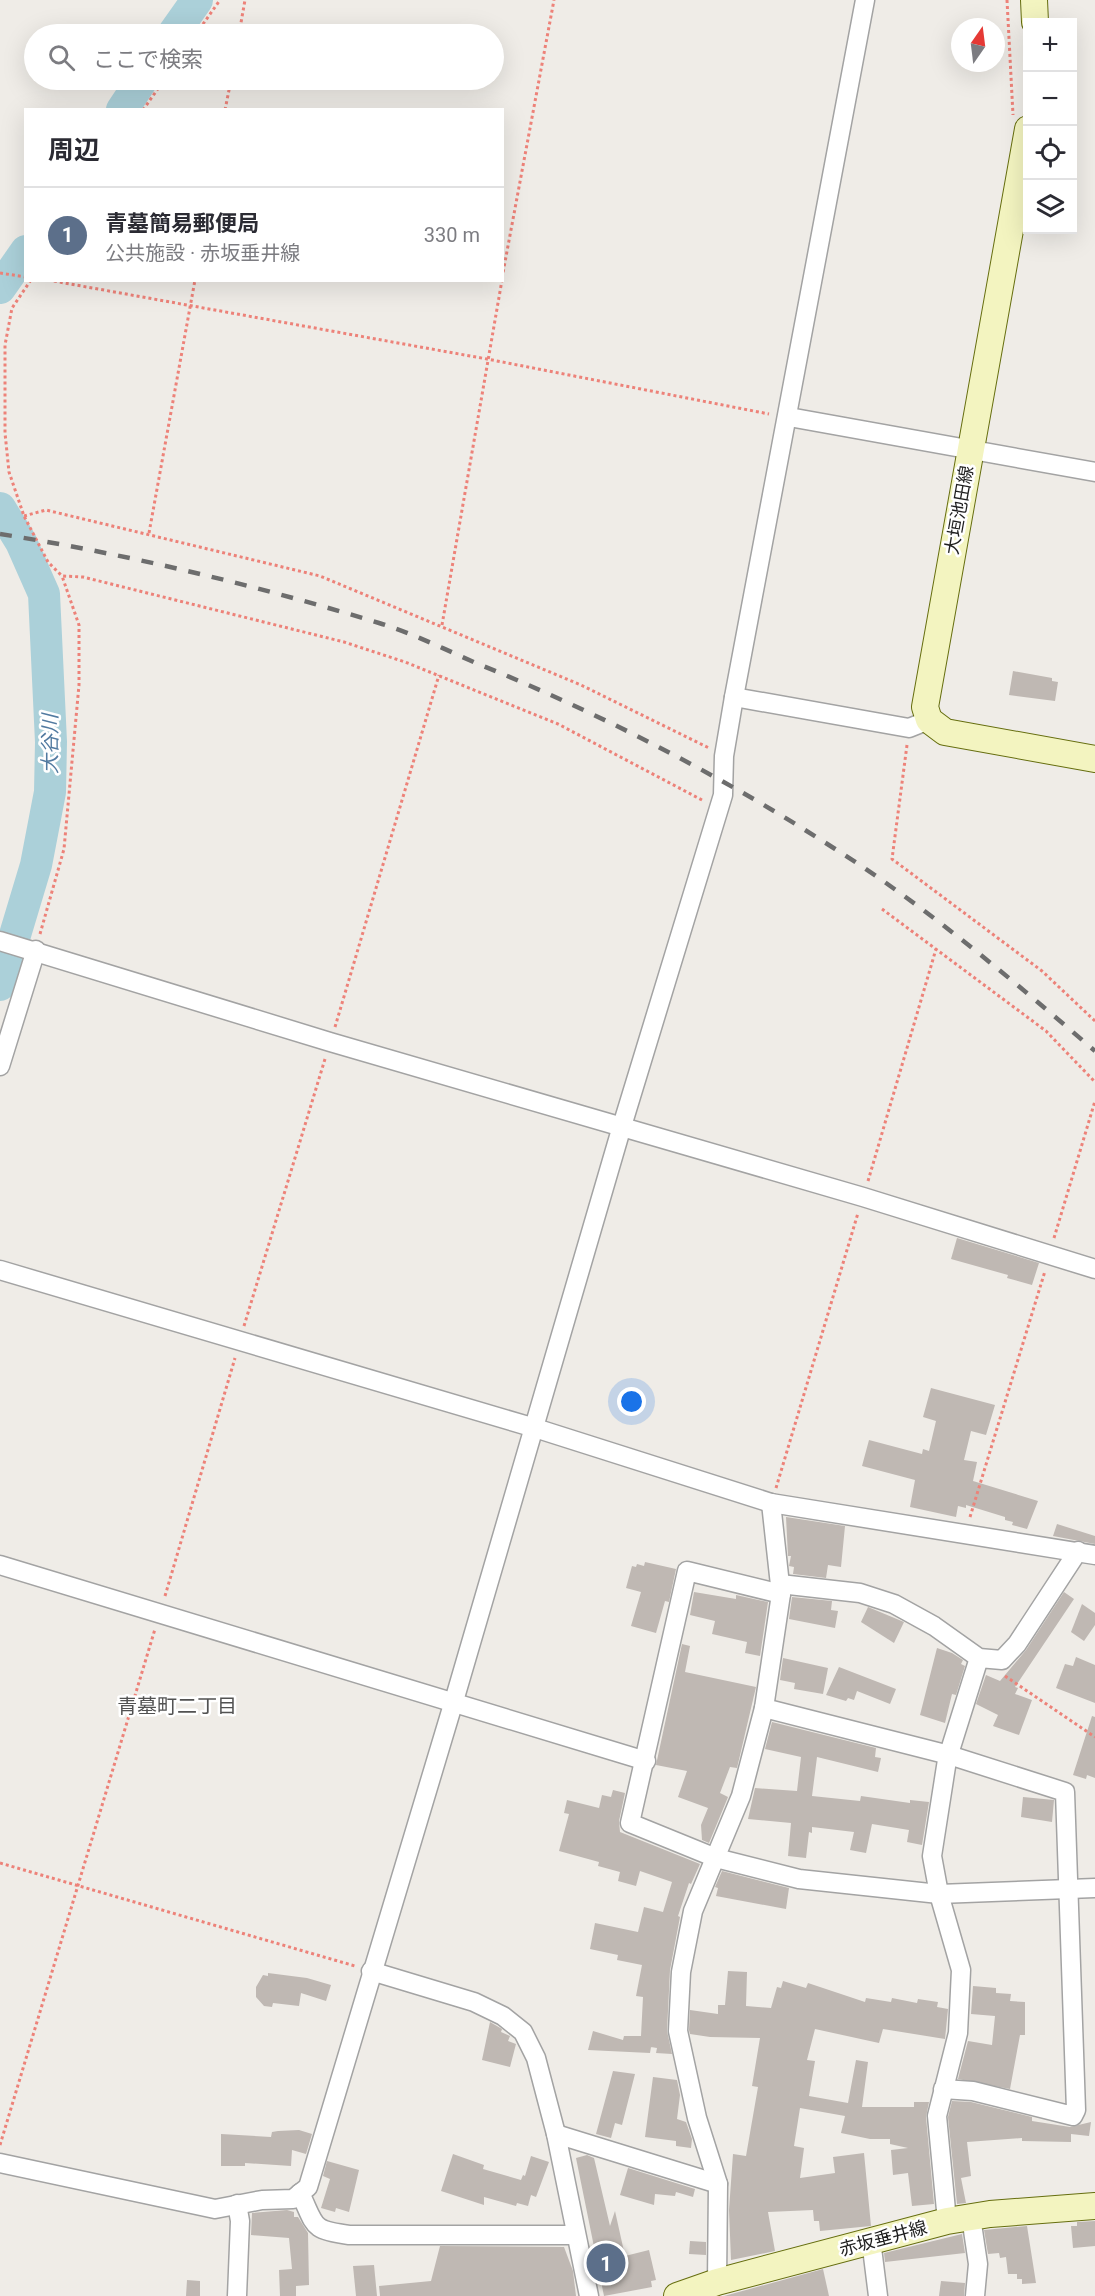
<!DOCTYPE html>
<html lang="ja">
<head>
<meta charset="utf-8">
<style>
  :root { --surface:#fff; --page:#f2f2f3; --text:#2b2b33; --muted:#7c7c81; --line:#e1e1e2; --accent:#bd1217 }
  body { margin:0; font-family:Roboto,"Noto Sans JP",sans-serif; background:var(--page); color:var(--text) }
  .controls { position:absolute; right:18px; top:18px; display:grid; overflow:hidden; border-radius:0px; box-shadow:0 6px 24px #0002 }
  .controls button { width:54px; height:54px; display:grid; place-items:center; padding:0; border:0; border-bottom:2px solid var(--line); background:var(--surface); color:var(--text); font:30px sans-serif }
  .compass { position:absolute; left:951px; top:18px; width:54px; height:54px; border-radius:50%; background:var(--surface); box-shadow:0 6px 24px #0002; rotate:14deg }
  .you { position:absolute; left:632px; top:1402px; width:21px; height:21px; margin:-15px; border:4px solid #fff; border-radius:50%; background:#1a73e8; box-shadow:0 0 0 9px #1a73e833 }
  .badge { display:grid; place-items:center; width:39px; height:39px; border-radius:50%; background:var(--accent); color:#fff; font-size:20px; font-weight:700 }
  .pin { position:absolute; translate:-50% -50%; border:3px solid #fff; box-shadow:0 2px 6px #0006 }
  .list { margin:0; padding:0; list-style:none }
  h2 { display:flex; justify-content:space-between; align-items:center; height:78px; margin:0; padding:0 24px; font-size:26px }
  h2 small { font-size:20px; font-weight:400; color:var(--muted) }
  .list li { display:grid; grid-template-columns:39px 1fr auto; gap:18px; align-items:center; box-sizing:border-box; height:96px; padding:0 24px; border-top:2px solid var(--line) }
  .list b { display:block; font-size:22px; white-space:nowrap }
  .list p { margin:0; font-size:20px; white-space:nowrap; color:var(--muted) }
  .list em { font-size:20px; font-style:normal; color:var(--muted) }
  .icon { flex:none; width:33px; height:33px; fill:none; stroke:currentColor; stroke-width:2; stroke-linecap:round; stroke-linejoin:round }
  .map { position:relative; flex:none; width:1095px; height:2296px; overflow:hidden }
  .search { position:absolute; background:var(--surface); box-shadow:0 6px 24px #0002; left:24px; top:24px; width:480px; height:66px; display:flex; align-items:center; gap:15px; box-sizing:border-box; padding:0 21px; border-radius:33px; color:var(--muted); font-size:22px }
  .panel { position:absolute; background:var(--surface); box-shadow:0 6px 24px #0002; left:24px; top:108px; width:480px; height:174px; border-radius:0px }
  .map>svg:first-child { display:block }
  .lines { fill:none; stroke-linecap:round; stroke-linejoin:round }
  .river { stroke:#abd0d9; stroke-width:32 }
  .building { fill:#bfb8b3 }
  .minor-casing { stroke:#a3a3a3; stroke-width:21 }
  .secondary-casing { stroke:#666e0f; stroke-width:28 }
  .path { stroke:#ed8279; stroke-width:3; stroke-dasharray:3 3; stroke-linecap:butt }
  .minor { stroke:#fff; stroke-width:18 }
  .secondary { stroke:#f3f4c0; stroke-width:26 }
  .rail { stroke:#6d6d6d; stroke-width:4.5; stroke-dasharray:12 12; stroke-linecap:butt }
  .labels { text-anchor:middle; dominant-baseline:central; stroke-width:5; stroke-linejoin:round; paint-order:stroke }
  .street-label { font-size:18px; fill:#1f1f1f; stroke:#fff }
  .water-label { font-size:20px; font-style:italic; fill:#517aa0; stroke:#fff }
  .neighbourhood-label { font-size:20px; fill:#525252; stroke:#fff }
</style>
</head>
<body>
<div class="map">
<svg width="1095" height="2296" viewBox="0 0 1095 2296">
  <rect width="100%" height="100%" fill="#efece7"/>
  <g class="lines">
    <g class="river">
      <polyline points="173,34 197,0"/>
      <polyline points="122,110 142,80"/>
      <polyline points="0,288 26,251"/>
      <polyline points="0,508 21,542 44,594 51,742 50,792 36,865 0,985"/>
    </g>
  </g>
  <g class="building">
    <polygon points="1013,671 1052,678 1052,681 1058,682 1055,701 1009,695"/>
    <polygon points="957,1238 1039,1263 1032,1285 1007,1278 1008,1275 951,1259"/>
    <polygon points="931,1388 995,1405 986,1435 971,1431 964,1460 977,1462 973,1481 1038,1501 1027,1529 1012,1525 1013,1522 1005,1520 1005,1517 966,1505 966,1508 958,1506 956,1517 910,1507 915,1480 862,1466 869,1440 922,1454 923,1449 929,1451 936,1421 923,1417"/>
    <polygon points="786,1517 845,1526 841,1567 828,1565 826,1578 793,1574 794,1567 789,1566 791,1556 788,1556"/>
    <polygon points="1057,1524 1095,1536 1095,1544 1053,1536"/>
    <polygon points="645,1562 676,1569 669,1602 665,1601 656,1633 631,1626 641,1592 626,1588 632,1566 636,1567 637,1564 644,1566"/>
    <polygon points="694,1592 736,1599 736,1595 768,1602 760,1656 745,1653 747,1642 712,1634 715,1621 690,1615"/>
    <polygon points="1064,1592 1074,1599 1015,1687 1018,1688 1015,1694 1032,1700 1019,1735 993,1726 998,1715 976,1704 986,1675 1000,1681 1026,1650"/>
    <polygon points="792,1597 832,1601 831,1610 838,1611 835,1628 789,1619"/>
    <polygon points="1082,1604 1095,1613 1095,1625 1084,1641 1071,1632"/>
    <polygon points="868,1607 904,1622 894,1643 861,1622"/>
    <polygon points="682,1644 690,1646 685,1672 756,1687 737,1768 730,1767 720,1793 728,1797 709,1843 702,1840 701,1825 708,1808 678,1797 687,1771 656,1765"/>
    <polygon points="937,1648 952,1653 963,1660 961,1664 965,1666 956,1695 952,1694 945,1723 920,1715"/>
    <polygon points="1076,1657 1095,1665 1095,1703 1056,1688 1065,1664 1073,1666"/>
    <polygon points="783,1658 828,1668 823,1694 794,1689 795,1683 780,1680"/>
    <polygon points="839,1667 896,1689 890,1704 857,1691 854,1700 848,1698 846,1701 826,1695"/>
    <polygon points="1092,1716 1095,1717 1095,1778 1087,1775 1086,1779 1073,1775"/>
    <polygon points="772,1722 876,1748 875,1757 881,1758 878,1772 817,1757 812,1796 860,1801 861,1796 910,1803 910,1800 929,1802 922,1845 907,1842 909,1830 872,1824 866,1853 850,1850 854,1832 812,1827 812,1833 809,1832 806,1858 788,1856 791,1823 748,1819 755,1788 797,1791 801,1757 765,1749"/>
    <polygon points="613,1790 625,1793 619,1821 620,1832 700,1864 691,1884 689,1883 678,1916 680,1917 670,1970 667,2031 672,2054 656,2053 657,2048 645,2046 651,2047 650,2053 588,2050 593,2031 623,2040 624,2036 641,2036 643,1997 636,1996 642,1965 617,1960 618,1955 590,1949 595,1923 638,1932 644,1907 663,1912 672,1882 640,1871 636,1886 618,1881 620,1872 598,1866 599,1862 559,1851 569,1814 564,1813 567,1800 599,1808 602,1795 611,1797"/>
    <polygon points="1023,1797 1054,1800 1052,1822 1021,1817"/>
    <polygon points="722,1871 789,1888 786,1909 716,1896 718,1888 715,1887"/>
    <polygon points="728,1971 747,1972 746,2006 771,2008 777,1987 781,1988 783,1981 806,1988 808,1983 865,2002 866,1998 891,2002 892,1998 917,2003 918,1999 938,2002 937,2007 948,2009 945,2039 883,2029 879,2043 815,2029 807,2060 815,2061 809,2096 848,2103 856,2060 868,2062 862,2107 914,2107 914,2102 929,2102 926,2117 934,2204 912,2206 908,2173 893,2175 891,2150 908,2148 890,2144 890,2139 870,2139 841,2133 845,2116 800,2108 794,2146 804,2148 800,2178 835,2173 833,2157 864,2153 871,2226 820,2231 819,2221 814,2221 813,2210 768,2212 775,2251 731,2260 729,2210 733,2154 746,2156 758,2087 752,2086 760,2038 710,2037 690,2034 689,2030 690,2010 718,2014 718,2005 725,2005"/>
    <polygon points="268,1973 307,1978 331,1985 326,2001 301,1993 299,2006 273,2003 272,2007 264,2006 256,1997 256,1987 263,1975 268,1976"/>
    <polygon points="973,1986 996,1988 996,1993 1011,1994 1010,2001 1025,2002 1025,2035 1020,2035 1010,2089 958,2079 968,2041 992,2045 995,2016 971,2014"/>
    <polygon points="490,2022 502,2029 501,2032 510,2036 508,2041 516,2044 510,2067 482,2060"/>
    <polygon points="613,2071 635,2074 622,2125 615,2123 611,2138 596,2134"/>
    <polygon points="653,2077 677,2080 680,2095 677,2119 686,2122 692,2139 691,2148 676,2146 676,2141 645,2137"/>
    <polygon points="952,2101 971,2102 1032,2117 1032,2121 1070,2127 1091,2122 1089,2136 1071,2134 1071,2142 1022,2141 1022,2138 967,2142 971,2176 961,2178 966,2203 957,2204 948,2117"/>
    <polygon points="299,2130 312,2134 306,2154 292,2150 291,2166 245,2163 245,2166 221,2166 221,2134 271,2137 272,2132 278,2131"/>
    <polygon points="453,2154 484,2165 483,2169 521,2180 523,2175 525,2176 531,2156 549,2162 536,2197 531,2195 528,2206 517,2203 516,2206 484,2197 484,2205 441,2191"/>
    <polygon points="587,2155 594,2158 610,2226 615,2211 625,2256 649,2250 656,2280 651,2281 652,2287 604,2296 576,2158"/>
    <polygon points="327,2161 359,2170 349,2212 336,2208 335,2212 321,2208 330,2179 323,2176"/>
    <polygon points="628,2168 695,2189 693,2197 676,2192 675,2196 655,2194 654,2205 620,2195"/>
    <polygon points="287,2210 294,2212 294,2217 298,2217 308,2233 309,2285 296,2286 296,2296 280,2296 279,2270 292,2269 289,2238 251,2235 252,2213"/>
    <polygon points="1095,2221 1095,2246 1073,2248 1071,2226 1077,2226 1077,2222"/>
    <polygon points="1027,2226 1036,2283 1022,2284 1022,2279 1017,2279 1017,2274 1008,2274 1006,2257 1000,2258 999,2253 988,2254 984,2230"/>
    <polygon points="962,2234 965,2253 885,2262 884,2253"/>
    <polygon points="690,2241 706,2242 706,2255 689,2254"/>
    <polygon points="440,2246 564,2247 573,2271 576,2296 380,2296 379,2286 431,2281"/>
    <polygon points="374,2265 377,2296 356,2296 353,2266"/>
    <polygon points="823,2269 829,2296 724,2296"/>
    <polygon points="187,2280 200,2281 200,2296 186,2296"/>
    <polygon points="941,2281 965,2283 964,2296 939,2296"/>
  </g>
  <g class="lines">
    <g class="minor-casing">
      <g id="minor">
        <polyline points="789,417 1095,472"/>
        <polyline points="734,697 909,728 929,720"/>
        <polyline points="0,941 330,1042 863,1197 1095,1269"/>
        <polyline points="0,1066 36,950"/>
        <polyline points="0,1270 535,1428 771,1503 1095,1555"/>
        <polyline points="0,1565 646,1761"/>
        <polyline points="780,1584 860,1593 894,1604 934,1626 979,1658 1002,1660 1017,1644 1078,1551"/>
        <polyline points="781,1594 687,1571 630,1823 716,1858 799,1879 939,1894 1095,1888"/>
        <polyline points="764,1708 949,1755 1065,1792 1076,2110 1073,2116 973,2091 943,2089"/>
        <polyline points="371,1971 474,2002 503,2016 523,2032 536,2058 556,2134 589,2296"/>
        <polyline points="556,2134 718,2184"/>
        <polyline points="0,2163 215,2209 262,2200 293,2199 308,2187 454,1701 622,1126 723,795 724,756 734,697 865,0"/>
        <path d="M300 2193C316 2226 310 2230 349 2235H575"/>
        <polyline points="237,2204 240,2221 237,2296"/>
        <polyline points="971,2217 978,2264 975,2296"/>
        <polyline points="947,2221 937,2116 958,2033 961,1970 939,1894 932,1856 947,1760 979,1658"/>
        <polyline points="871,2240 878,2296"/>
        <polyline points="717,2282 718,2184 697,2118 678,2031 681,1972 693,1911 741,1796 764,1708 781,1594 771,1503"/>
      </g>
    </g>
    <g class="secondary-casing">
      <g id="secondary">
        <polyline points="1034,0 1035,22"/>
        <polyline points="1028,129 925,707 929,720 945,732 1095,759"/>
        <polyline points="677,2296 717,2282 947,2221 990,2214 1095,2206"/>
      </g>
    </g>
    <g class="path">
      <polyline points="1007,0 1013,115"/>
      <polyline points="196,34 220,0"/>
      <polyline points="239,34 245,0"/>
      <polyline points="143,110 164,80"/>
      <polyline points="225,110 231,80"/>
      <polyline points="0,273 26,277"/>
      <polyline points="502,278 554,0"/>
      <polyline points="31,280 12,308 5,345 5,433 9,472 24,516 48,562 62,576"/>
      <polyline points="48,280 487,359 769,414"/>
      <polyline points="24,516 46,510 320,576 581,685 709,748"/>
      <polyline points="149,533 195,280"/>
      <polyline points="442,625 502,280"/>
      <polyline points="907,745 892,859 1042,971 1095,1021"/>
      <polyline points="882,909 1046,1031 1095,1082"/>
      <polyline points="40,934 64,849 79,685 79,625 62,576 83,577 344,642 405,662 558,724 702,800"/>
      <polyline points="335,1027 439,675"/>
      <polyline points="868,1181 936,949"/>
      <polyline points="1054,1238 1095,1101"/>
      <polyline points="244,1326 325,1059"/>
      <polyline points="776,1488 858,1213"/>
      <polyline points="970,1517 1045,1271"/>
      <polyline points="165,1596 235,1358"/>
      <polyline points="1005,1676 1095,1737"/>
      <polyline points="0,1863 355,1966"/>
      <polyline points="0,2145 155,1629"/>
    </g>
    <use href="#minor" class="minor"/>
    <use href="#secondary" class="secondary"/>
    <path class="rail" d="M0 534C127 554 255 585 379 623 412 633 444 649 476 663 599 713 720 775 832 847 926 906 1011 979 1095 1051"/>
  </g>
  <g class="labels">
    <g class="street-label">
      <text transform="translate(959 510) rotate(-80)">大垣池田線</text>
      <text transform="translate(883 2238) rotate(-15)">赤坂垂井線</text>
    </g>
    <g class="water-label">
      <text transform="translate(50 744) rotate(-90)">大谷川</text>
    </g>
    <g class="neighbourhood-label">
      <text x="177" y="1706">青墓町二丁目</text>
    </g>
  </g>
</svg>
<div class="controls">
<button>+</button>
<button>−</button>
<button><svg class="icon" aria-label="locate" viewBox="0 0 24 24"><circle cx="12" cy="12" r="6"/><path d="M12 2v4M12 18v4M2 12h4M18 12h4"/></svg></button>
<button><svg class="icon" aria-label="layers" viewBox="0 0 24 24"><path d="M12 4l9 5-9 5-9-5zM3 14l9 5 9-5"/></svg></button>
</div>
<svg class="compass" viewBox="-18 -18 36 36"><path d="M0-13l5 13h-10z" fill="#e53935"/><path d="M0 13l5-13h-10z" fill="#7c7c81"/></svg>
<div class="you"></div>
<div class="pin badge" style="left:606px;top:2263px;background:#5c6f8a">1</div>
<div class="search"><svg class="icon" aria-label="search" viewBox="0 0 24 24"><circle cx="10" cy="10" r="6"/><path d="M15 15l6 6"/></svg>ここで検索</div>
<section class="panel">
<h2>周辺<small></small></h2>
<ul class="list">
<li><span class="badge" style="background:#5c6f8a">1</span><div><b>青墓簡易郵便局</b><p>公共施設 · 赤坂垂井線</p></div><em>330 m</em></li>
</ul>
</section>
</div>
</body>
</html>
